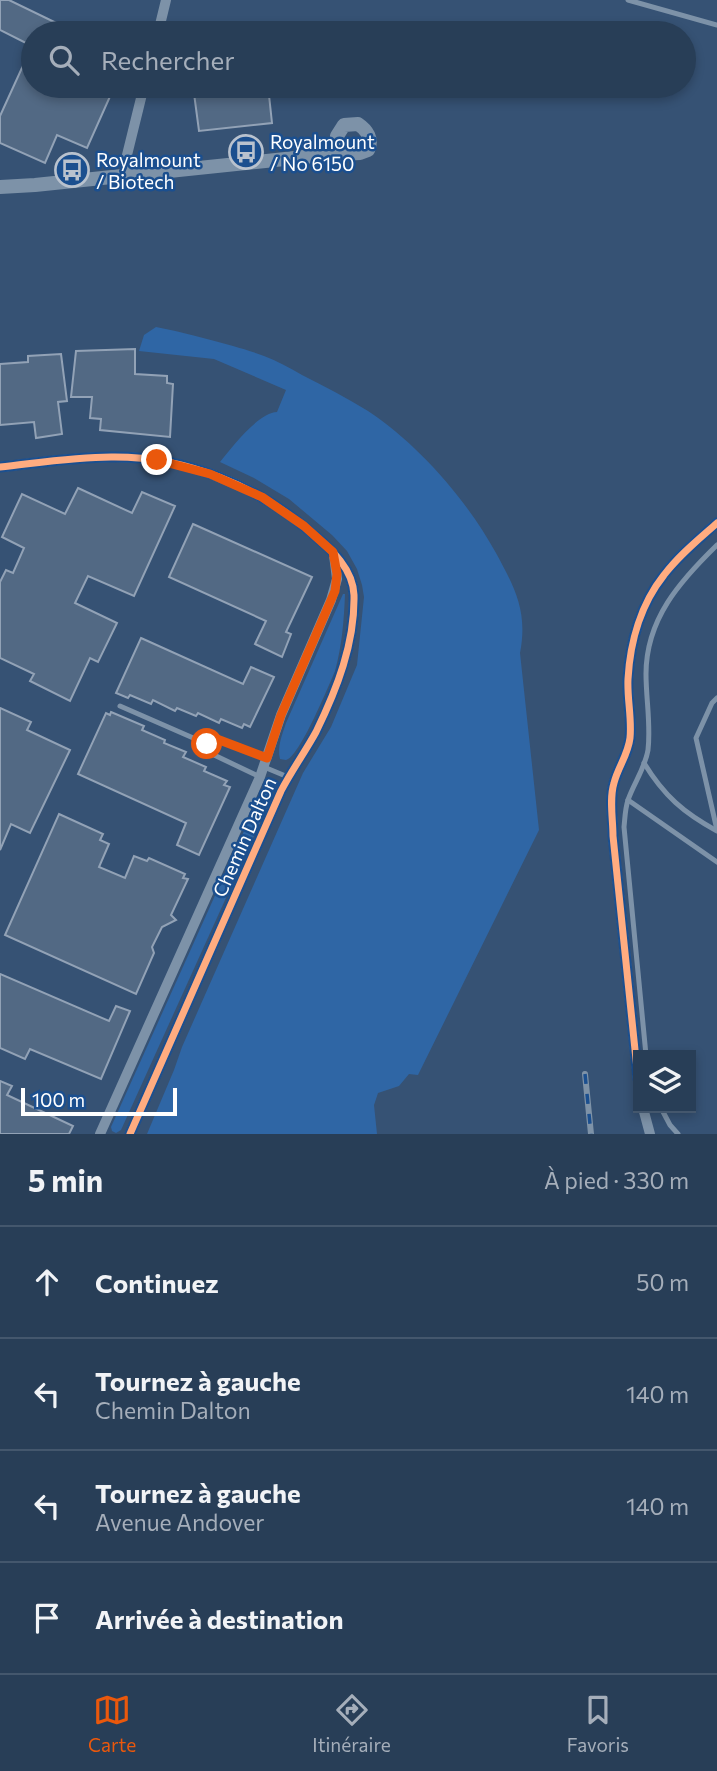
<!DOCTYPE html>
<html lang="fr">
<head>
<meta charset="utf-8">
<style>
  :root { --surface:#283e57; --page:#30455d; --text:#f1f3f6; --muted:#a5aeba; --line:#44576d; --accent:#ea580c }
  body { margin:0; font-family:Commissioner,sans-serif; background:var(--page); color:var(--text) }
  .controls { position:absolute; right:21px; bottom:21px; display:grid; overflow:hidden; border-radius:0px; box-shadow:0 4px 10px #0003 }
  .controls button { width:63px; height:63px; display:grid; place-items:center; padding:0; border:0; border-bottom:2px solid var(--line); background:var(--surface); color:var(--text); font:35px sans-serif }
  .scale { position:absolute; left:21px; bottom:18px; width:156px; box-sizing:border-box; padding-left:7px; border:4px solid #fff; border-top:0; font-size:19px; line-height:24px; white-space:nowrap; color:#fff; -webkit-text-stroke:5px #1b4f8f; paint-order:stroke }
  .stop { position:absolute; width:21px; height:21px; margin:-16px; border:5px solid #ea580c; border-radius:50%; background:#fff }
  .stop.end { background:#ea580c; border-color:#fff; box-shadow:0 2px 7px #0008 }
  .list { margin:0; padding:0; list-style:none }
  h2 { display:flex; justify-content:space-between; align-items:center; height:91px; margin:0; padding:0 28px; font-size:30px }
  h2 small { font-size:23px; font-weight:400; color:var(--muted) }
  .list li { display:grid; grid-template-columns:46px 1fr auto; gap:21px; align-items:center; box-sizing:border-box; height:112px; padding:0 28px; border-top:2px solid var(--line) }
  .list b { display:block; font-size:26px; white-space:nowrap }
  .list p { margin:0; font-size:23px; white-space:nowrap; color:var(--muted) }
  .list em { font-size:23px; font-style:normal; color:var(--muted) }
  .icon { flex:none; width:38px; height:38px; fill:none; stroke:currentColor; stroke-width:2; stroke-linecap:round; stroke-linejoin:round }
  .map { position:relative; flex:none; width:717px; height:1134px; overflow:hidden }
  .search { position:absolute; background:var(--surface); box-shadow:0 4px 10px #0003; left:21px; right:21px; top:21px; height:77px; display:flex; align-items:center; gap:18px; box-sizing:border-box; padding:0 24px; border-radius:38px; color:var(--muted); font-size:26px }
  .sheet { height:539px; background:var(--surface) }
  nav { display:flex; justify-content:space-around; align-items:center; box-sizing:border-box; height:98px; border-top:2px solid var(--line); background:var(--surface); font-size:19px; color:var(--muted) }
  nav a { display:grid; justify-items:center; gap:4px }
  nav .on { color:var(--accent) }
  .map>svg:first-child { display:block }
  .green { fill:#2f66a5 }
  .building { fill:#526984; stroke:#92a2b6; stroke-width:2 }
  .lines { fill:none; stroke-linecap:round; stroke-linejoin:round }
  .service { stroke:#7d92a8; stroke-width:5 }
  .minor { stroke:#7d92a8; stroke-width:10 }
  .tertiary { stroke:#7d92a8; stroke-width:14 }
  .rail-casing { stroke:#7e92a7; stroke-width:6 }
  .rail { stroke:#1b4f8f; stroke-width:3.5; stroke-dasharray:10; stroke-linecap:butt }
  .cycleway-casing { stroke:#1b4f8f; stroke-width:11 }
  .cycleway { stroke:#ffac80; stroke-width:7 }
  .route { stroke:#ea580c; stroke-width:9 }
  .labels { text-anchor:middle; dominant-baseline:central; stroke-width:5; stroke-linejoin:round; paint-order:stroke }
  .poi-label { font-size:19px; fill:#fff; stroke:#1b4f8f; text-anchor:start }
  .street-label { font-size:19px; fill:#fff; stroke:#1b4f8f }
</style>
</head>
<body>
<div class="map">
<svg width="717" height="1134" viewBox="0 0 717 1134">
  <rect width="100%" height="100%" fill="#365274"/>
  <g class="green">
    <path d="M156 327C182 332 207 339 233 346 243 349 254 352 264 356 277 361 290 368 302 375 324 386 347 398 368 411 419 445 466 499 496 553 515 588 528 612 520 653L539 830 418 1075 409 1074 399 1086 378 1093 374 1105 377 1134H147L174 1070 182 1047 303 773 331 727 357 665 364 597 362 585 357 569 347 551 332 535 289 499 254 478 220 462C231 448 259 412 277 412L286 390 214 359 139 351 144 335Z"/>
    <path d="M343 594H345C344 620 342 646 335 671 329 685 299 758 286 760 284 760 282 759 280 759 277 747 282 735 286 723Z"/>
    <polygon points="267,786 273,791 273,794 121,1130 116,1133 112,1131 111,1127 262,791"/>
  </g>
  <g class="building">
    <polygon points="0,0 9,0 77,33 33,33 33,86 97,86 112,92 87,148 57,135 45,163 0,143 0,116 32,46 0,30"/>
    <polygon points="193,86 268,86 272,123 199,131"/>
    <polygon points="135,349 135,374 167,376 167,383 173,384 170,437 100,430 101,419 90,418 92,397 71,397 76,351"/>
    <polygon points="61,354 67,401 58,402 62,434 36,438 34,422 0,425 0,364 28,362 28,356"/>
    <polygon points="78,488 132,513 142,492 175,506 134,596 88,576 75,603 117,623 98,662 90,658 70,701 30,681 34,674 0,658 0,582 6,570 13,573 24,548 2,537 22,494 65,514"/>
    <polygon points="193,524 312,577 286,632 291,634 282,657 255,644 266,621 169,577"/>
    <polygon points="141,638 243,684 251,667 274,677 250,727 244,724 242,728 221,719 219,723 198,713 196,716 177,708 175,711 153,700 151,704 130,695 128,698 116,693"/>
    <polygon points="0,708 31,722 27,730 70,750 30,833 11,824 0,850"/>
    <polygon points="111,712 144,726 142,730 165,740 164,743 186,752 183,757 206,767 204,771 227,781 224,785 230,787 199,855 177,845 186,823 78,774 106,713 110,715"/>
    <polygon points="59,814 103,834 100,840 109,844 99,867 125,878 134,856 147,861 149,858 185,874 183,878 188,879 171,915 176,920 162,927 152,947 154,953 136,994 5,935"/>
    <polygon points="0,974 109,1021 116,1006 130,1011 101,1079 30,1049 25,1059 0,1048"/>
    <polygon points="0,1081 12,1086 7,1095 73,1126 69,1134 0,1134"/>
  </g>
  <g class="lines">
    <g class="service">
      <polyline points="628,0 717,25"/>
      <polyline points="717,698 712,703 696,738 717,830"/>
      <polyline points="120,706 207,744"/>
      <path d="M644 763C664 796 684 813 717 831"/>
      <polyline points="264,767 288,777"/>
      <polyline points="260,777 212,754 207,744 209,736 267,758"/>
      <polyline points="628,800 717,862"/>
      <path d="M646 1055 624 827C625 818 625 809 628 800 634 783 645 768 648 750 651 725 646 699 646 674 646 619 680 581 717 545"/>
      <polyline points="661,1108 670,1125 678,1134"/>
    </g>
    <g class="minor">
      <polyline points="158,33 166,0"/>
      <polyline points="129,175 127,155 144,86"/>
      <path d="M0 467C37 463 74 457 111 457 185 456 259 486 314 535 332 550 353 569 354 595 355 643 337 689 316 732 305 752 292 770 281 791L130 1134"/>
      <path d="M638 1079 613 836C613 819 609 799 614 783 618 767 628 755 630 738 632 718 627 699 628 679 630 642 641 604 664 575 679 555 699 539 717 523"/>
      <polyline points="643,1108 650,1134"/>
      <polyline points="100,1134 260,777 281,715 331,600 337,579 334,555"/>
    </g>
    <path class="tertiary" d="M0 187 35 185 323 155 360 153 368 150C373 139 367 130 358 124L344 125 337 136 335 155"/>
    <g class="rail-casing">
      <polyline id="rail" points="585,1074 591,1134"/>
    </g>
    <use href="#rail" class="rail"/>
    <g class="cycleway-casing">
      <g id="cycleway">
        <path d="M0 467C37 463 74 457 111 457 185 456 259 486 314 535 332 550 353 569 354 595 355 643 337 689 316 732 305 752 292 770 281 791L130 1134"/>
        <path d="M638 1079 613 836C613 819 609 799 614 783 618 767 628 755 630 738 632 718 627 699 628 679 630 642 641 604 664 575 679 555 699 539 717 523"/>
      </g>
    </g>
    <use href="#cycleway" class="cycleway"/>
  </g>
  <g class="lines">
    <polyline class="route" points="157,460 210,474 262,497 304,526 333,552 337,574 335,591 281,715 267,758 209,736 207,744"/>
  </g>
  <defs>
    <g id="bus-ring" transform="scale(1.75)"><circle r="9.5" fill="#1b4f8f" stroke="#b9c2ce" stroke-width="1.5"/><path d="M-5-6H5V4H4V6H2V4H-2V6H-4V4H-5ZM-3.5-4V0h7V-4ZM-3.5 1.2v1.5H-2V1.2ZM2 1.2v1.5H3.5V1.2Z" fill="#b9c2ce"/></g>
  </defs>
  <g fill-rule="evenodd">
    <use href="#bus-ring" x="246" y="152"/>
    <use href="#bus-ring" x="72" y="170"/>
  </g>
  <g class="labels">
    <g class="poi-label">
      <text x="270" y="141">Royalmount<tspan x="270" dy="22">/ No 6150</tspan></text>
      <text x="96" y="159">Royalmount<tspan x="96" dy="22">/ Biotech</tspan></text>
    </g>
    <g class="street-label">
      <text transform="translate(244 837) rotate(-66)">Chemin Dalton</text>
    </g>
  </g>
</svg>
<div class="controls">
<button><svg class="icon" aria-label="layers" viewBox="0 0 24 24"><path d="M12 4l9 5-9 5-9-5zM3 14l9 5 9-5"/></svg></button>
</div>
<div class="scale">100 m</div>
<div class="stop" style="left:207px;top:744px"></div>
<div class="stop end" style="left:157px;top:460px"></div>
<div class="search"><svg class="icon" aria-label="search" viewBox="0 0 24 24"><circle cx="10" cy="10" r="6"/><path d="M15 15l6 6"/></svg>Rechercher</div>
</div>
<section class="sheet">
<h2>5 min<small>À pied · 330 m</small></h2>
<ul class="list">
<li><svg class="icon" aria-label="ahead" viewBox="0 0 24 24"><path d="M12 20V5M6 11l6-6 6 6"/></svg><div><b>Continuez</b></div><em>50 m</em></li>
<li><svg class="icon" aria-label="left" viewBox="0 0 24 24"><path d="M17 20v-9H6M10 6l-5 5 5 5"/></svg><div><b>Tournez à gauche</b><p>Chemin Dalton</p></div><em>140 m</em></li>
<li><svg class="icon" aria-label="left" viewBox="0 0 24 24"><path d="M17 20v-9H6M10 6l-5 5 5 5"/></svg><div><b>Tournez à gauche</b><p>Avenue Andover</p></div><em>140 m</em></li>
<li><svg class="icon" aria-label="arrive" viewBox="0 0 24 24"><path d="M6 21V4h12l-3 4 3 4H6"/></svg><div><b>Arrivée à destination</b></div></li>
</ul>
</section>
<nav>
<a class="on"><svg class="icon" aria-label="map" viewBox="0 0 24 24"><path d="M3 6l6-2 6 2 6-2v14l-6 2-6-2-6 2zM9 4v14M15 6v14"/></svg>Carte</a>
<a><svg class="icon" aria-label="directions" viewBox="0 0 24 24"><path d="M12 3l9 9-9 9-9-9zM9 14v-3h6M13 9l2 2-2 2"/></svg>Itinéraire</a>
<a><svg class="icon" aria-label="saved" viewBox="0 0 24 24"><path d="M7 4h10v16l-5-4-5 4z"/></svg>Favoris</a>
</nav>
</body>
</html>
